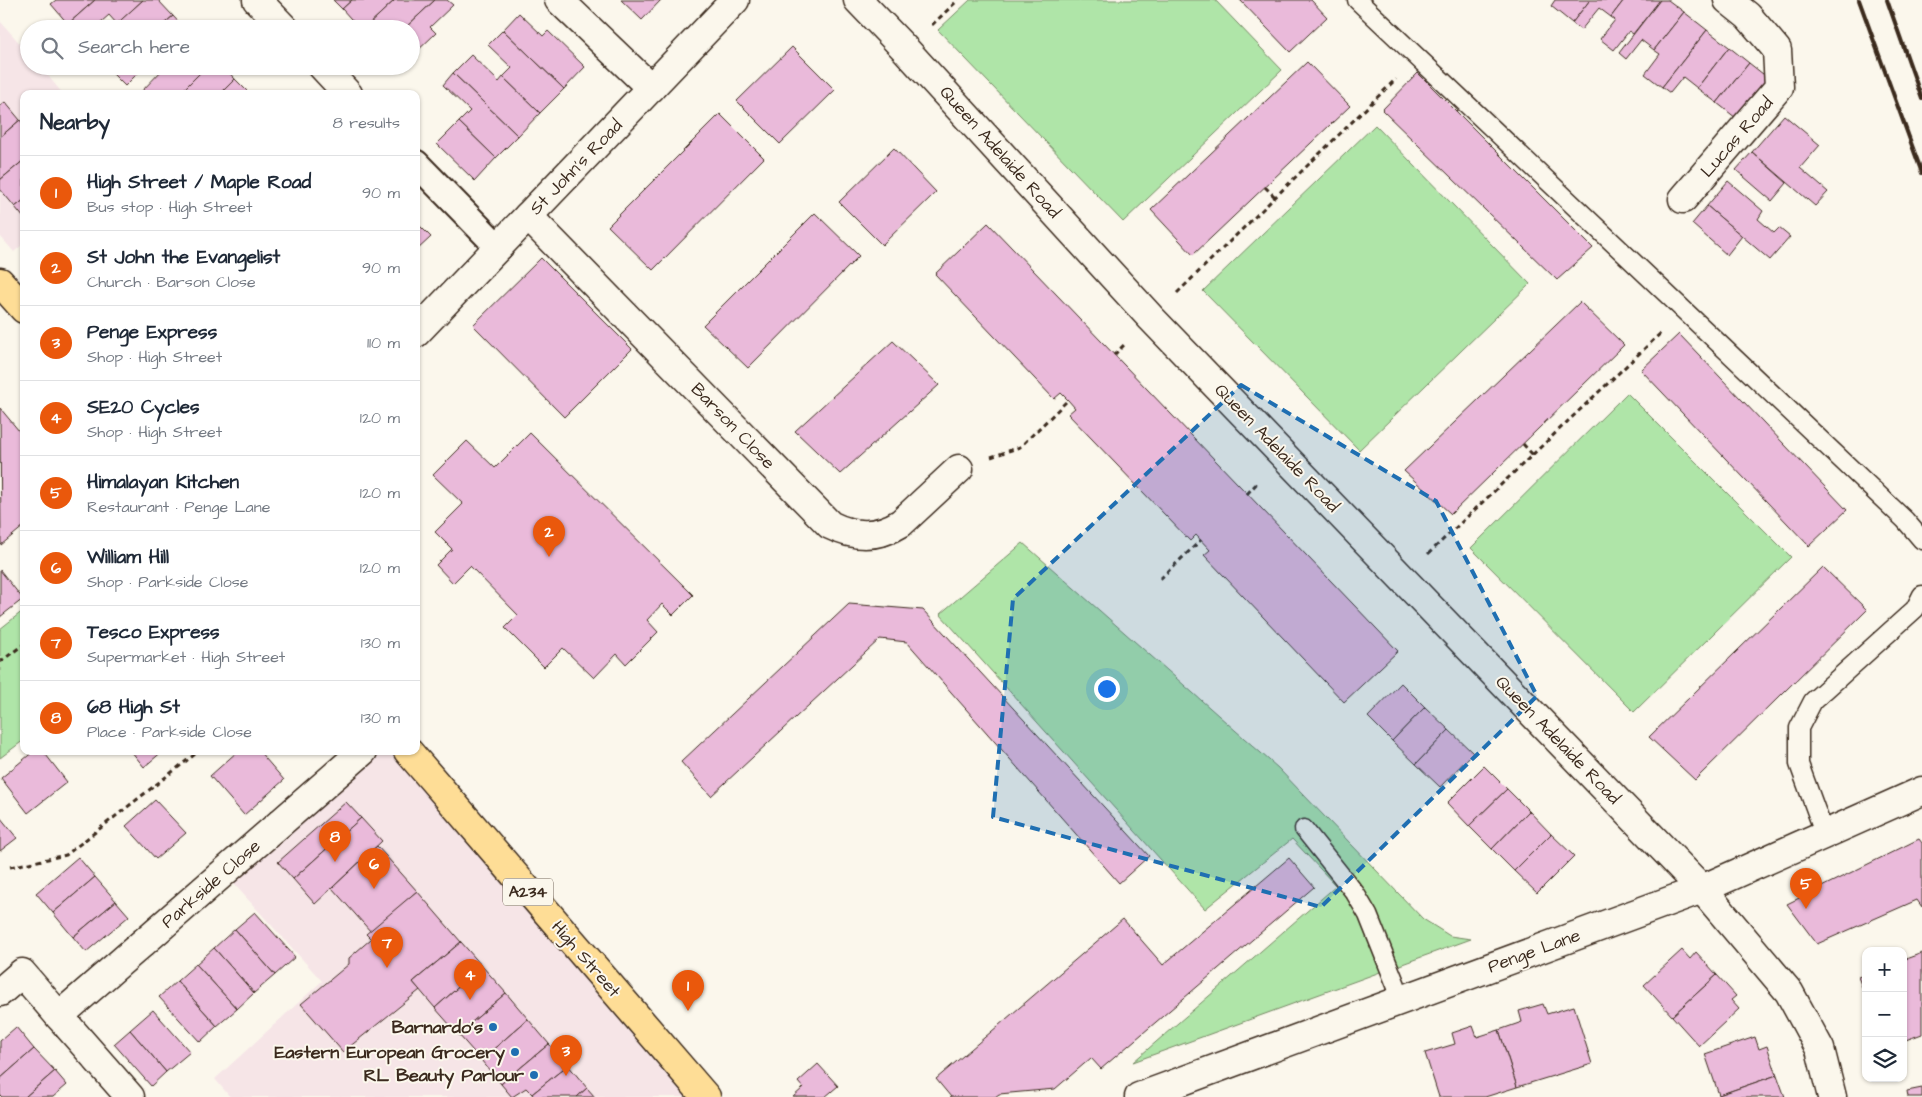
<!DOCTYPE html>
<html lang="en">
<head>
<meta charset="utf-8">
<style>
  :root { --surface:#fff; --page:#f2f2f3; --text:#1f2937; --muted:#747a83; --line:#e0e1e3; --accent:#ea580c }
  body { margin:0; font-family:"Architects Daughter",sans-serif; background:var(--page); color:var(--text) }
  .controls { position:absolute; right:15px; bottom:15px; display:grid; overflow:hidden; border-radius:10px; box-shadow:0 1px 4px #0004 }
  .controls button { width:45px; height:45px; display:grid; place-items:center; padding:0; border:0; border-bottom:1px solid var(--line); background:var(--surface); color:var(--text); font:25px sans-serif }
  .you { position:absolute; left:1106px; top:688px; width:18px; height:18px; margin:-12px; border:4px solid #fff; border-radius:50%; background:#1a73e8; box-shadow:0 0 0 8px #1a73e833 }
  .badge { display:grid; place-items:center; width:32px; height:32px; border-radius:50%; background:var(--accent); color:#fff; font-size:16px; font-weight:700 }
  .pin { position:absolute; translate:-50% -41px; filter:drop-shadow(0 1px 2px #0008) }
  .pin::after { content:''; position:absolute; top:26px; width:18px; height:15px; background:inherit; clip-path:polygon(0 0,100% 0,50% 100%) }
  .list { margin:0; padding:0; list-style:none }
  h2 { display:flex; justify-content:space-between; align-items:center; height:65px; margin:0; padding:0 20px; font-size:21px }
  h2 small { font-size:16px; font-weight:400; color:var(--muted) }
  .list li { display:grid; grid-template-columns:32px 1fr auto; gap:15px; align-items:center; box-sizing:border-box; height:75px; padding:0 20px; border-top:1px solid var(--line) }
  .list b { display:block; font-size:19px; white-space:nowrap }
  .list p { margin:0; font-size:16px; white-space:nowrap; color:var(--muted) }
  .list em { font-size:16px; font-style:normal; color:var(--muted) }
  .icon { flex:none; width:28px; height:28px; fill:none; stroke:currentColor; stroke-width:2; stroke-linecap:round; stroke-linejoin:round }
  .map { position:relative; flex:none; width:1922px; height:1097px; overflow:hidden }
  .search { position:absolute; background:var(--surface); box-shadow:0 1px 4px #0004; left:20px; top:20px; width:400px; height:55px; display:flex; align-items:center; gap:12px; box-sizing:border-box; padding:0 18px; border-radius:28px; color:var(--muted); font-size:19px }
  .panel { position:absolute; background:var(--surface); box-shadow:0 1px 4px #0004; left:20px; top:90px; width:400px; height:665px; border-radius:10px }
  .map>svg:first-child { display:block }
  .built { fill:#f6e5e7 }
  .green { fill:#afe5a8; stroke:#758863 }
  .building { fill:#eabada; stroke:#3b2a1e }
  .lines { fill:none; stroke-linecap:round; stroke-linejoin:round }
  .service-casing { stroke:#3b2a1e; stroke-width:21 }
  .pedestrian-casing { stroke:#3b2a1e; stroke-width:29 }
  .minor-casing { stroke:#3b2a1e; stroke-width:31 }
  .tertiary-casing { stroke:#3b2a1e; stroke-width:31 }
  .primary-casing { stroke:#3b2a1e; stroke-width:31 }
  .path { stroke:#3b2a1e; stroke-width:3; stroke-dasharray:5 4; stroke-linecap:butt }
  .service { stroke:#fbf7ec; stroke-width:18 }
  .pedestrian { stroke:#fbf7ec; stroke-width:25 }
  .minor { stroke:#fbf7ec; stroke-width:28 }
  .tertiary { stroke:#fbf7ec; stroke-width:28 }
  .primary { stroke:#fedd96; stroke-width:28 }
  .rail { stroke:#3b2a1e; stroke-width:4 }
  .marked { fill:#1f6fb2; fill-opacity:0.2; stroke:#1f6fb2; stroke-width:4; stroke-dasharray:10 6; stroke-linejoin:round }
  .poi-dot { fill:#1f6fb2; stroke:#fbf7ec; stroke-width:2 }
  .labels { text-anchor:middle; dominant-baseline:central; stroke-width:4; stroke-linejoin:round; paint-order:stroke }
  .shield { fill:#fbf7ec; stroke:#75685c; stroke-width:1 }
  .shield-label { font-size:16px; font-weight:bold; fill:#3b2a1e }
  .street-label { font-size:18px; fill:#3b2a1e; stroke:#fbf7ec }
  .poi-label { font-size:18px; font-weight:bold; fill:#3b2a1e; stroke:#fbf7ec; text-anchor:end }
</style>
</head>
<body>
<div class="map">
<svg width="1922" height="1097" viewBox="0 0 1922 1097">
  <rect width="100%" height="100%" fill="#fbf7ec"/>
  <filter id="ink" filterUnits="userSpaceOnUse"><feTurbulence type="fractalNoise" baseFrequency=".02" numOctaves="2"/><feDisplacementMap in="SourceGraphic" scale="10" xChannelSelector="R" yChannelSelector="G"/><feConvolveMatrix kernelMatrix="1 2 1 2 8 2 1 2 1" color-interpolation-filters="sRGB"/></filter>
  <g filter="url(#ink)">
    <g class="built">
      <polygon points="0,21 29,54 29,66 40,66 63,94 24,94 24,243 14,252 0,236"/>
      <polygon points="363,751 408,751 706,1097 230,1097 215,1079 322,981 224,873"/>
    </g>
    <g class="green">
      <polygon points="970,0 1215,0 1282,70 1123,222 938,30"/>
      <polygon points="1375,125 1530,284 1359,450 1203,291"/>
      <polygon points="1627,393 1791,557 1634,712 1471,548"/>
      <polygon points="1023,543 1278,768 1423,919 1450,936 1471,939 1133,1062 1336,886 1292,839 1205,909 940,614"/>
      <polygon points="24,610 24,740 0,758 0,629"/>
    </g>
    <g class="building">
      <polygon points="56,0 95,0 68,24 51,4"/>
      <polygon points="95,0 143,0 117,24 109,15 93,29 73,29 68,24"/>
      <polygon points="143,0 158,0 173,16 158,29 111,29"/>
      <polygon points="333,0 352,0 342,9"/>
      <polygon points="352,0 395,0 364,29 360,29 342,9"/>
      <polygon points="395,0 435,0 404,29 364,29"/>
      <polygon points="435,0 447,0 453,5 430,27 436,33 411,57 411,29 404,29"/>
      <polygon points="621,0 661,0 642,20"/>
      <polygon points="1240,0 1311,0 1327,17 1290,52"/>
      <polygon points="1555,0 1590,0 1572,23 1551,6"/>
      <polygon points="1590,0 1624,0 1611,17 1599,8 1581,30 1572,23"/>
      <polygon points="1624,0 1660,0 1633,34 1629,31 1614,50 1600,39 1615,20 1611,17"/>
      <polygon points="1660,0 1668,0 1684,12 1654,50 1641,40 1626,59 1619,53"/>
      <polygon points="1684,12 1707,30 1662,87 1645,74 1660,54 1654,50"/>
      <polygon points="519,13 543,36 548,31 585,67 564,89 503,30"/>
      <polygon points="173,16 185,29 158,29"/>
      <polygon points="503,30 564,89 540,113 503,77 512,68 488,45"/>
      <polygon points="1707,30 1729,47 1697,88 1683,77 1670,93 1662,87"/>
      <polygon points="792,47 835,90 780,144 737,101"/>
      <polygon points="1729,47 1749,63 1717,103 1697,88"/>
      <polygon points="471,55 499,82 503,77 540,113 518,136 453,73"/>
      <polygon points="1307,62 1350,106 1193,255 1151,210"/>
      <polygon points="1749,63 1768,78 1736,118 1717,103"/>
      <polygon points="116,66 145,66 125,86 110,71"/>
      <polygon points="155,66 166,66 160,72"/>
      <polygon points="166,66 207,66 179,94 139,94"/>
      <polygon points="207,66 223,66 235,79 220,94 179,94"/>
      <polygon points="453,73 518,136 496,158 459,122 470,111 443,85"/>
      <polygon points="1418,73 1593,248 1557,280 1382,110"/>
      <polygon points="235,79 250,94 220,94"/>
      <polygon points="5,102 20,120 0,137 0,106"/>
      <polygon points="720,114 764,158 653,270 608,226"/>
      <polygon points="1784,115 1820,145 1800,168 1828,192 1815,206 1752,152"/>
      <polygon points="20,120 24,125 24,160 0,180 0,137"/>
      <polygon points="459,122 496,158 475,181 437,144"/>
      <polygon points="894,148 936,192 882,245 839,202"/>
      <polygon points="1752,152 1787,183 1772,201 1736,170"/>
      <polygon points="24,160 24,200 15,207 0,189 0,180"/>
      <polygon points="1728,181 1763,211 1758,219 1774,233 1779,228 1790,237 1770,260 1707,206"/>
      <polygon points="24,200 24,218 15,207"/>
      <polygon points="1707,206 1742,236 1727,255 1692,224"/>
      <polygon points="815,213 859,256 748,368 703,325"/>
      <polygon points="416,222 431,237 416,251"/>
      <polygon points="988,223 1398,651 1344,702 1204,555 1210,550 1196,535 1190,541 1068,414 1075,408 1068,400 1061,393 1054,399 935,274"/>
      <polygon points="541,258 632,349 564,417 473,325"/>
      <polygon points="1580,302 1624,345 1451,514 1404,471"/>
      <polygon points="1679,334 1847,510 1809,546 1641,370"/>
      <polygon points="893,341 939,385 840,474 795,431"/>
      <polygon points="0,408 24,437 24,526 1,545"/>
      <polygon points="530,433 693,595 673,615 662,604 647,620 658,632 626,664 617,654 594,678 563,648 544,667 505,628 518,615 470,566 453,583 436,565 452,549 435,532 463,504 433,475 467,441 495,468"/>
      <polygon points="1823,567 1867,610 1695,780 1649,737"/>
      <polygon points="0,570 23,599 0,617"/>
      <polygon points="849,604 923,610 1149,856 1119,883 907,642 880,639 711,796 681,762"/>
      <polygon points="1401,683 1425,707 1392,741 1368,717"/>
      <polygon points="1425,707 1449,730 1416,764 1392,741"/>
      <polygon points="1449,730 1473,753 1440,787 1416,764"/>
      <polygon points="34,751 43,751 67,782 28,813 1,778"/>
      <polygon points="131,751 163,751 144,767"/>
      <polygon points="238,751 259,751 284,780 244,815 210,776"/>
      <polygon points="1484,766 1507,789 1469,826 1447,803"/>
      <polygon points="1507,789 1529,811 1492,849 1469,826"/>
      <polygon points="155,800 186,833 156,859 126,826"/>
      <polygon points="346,802 361,818 293,879 278,862"/>
      <polygon points="1529,811 1551,834 1514,871 1492,849"/>
      <polygon points="0,817 17,838 0,851"/>
      <polygon points="361,818 382,841 315,904 293,879"/>
      <polygon points="1551,834 1574,856 1537,893 1514,871"/>
      <polygon points="1919,839 1922,843 1922,907 1917,900 1817,944 1787,904"/>
      <polygon points="377,846 417,891 371,932 332,888"/>
      <polygon points="78,857 95,877 53,913 36,893"/>
      <polygon points="1289,858 1314,887 1101,1069 1091,1058 1055,1089 999,1094 995,1097 951,1097 936,1079 1123,919 1163,965"/>
      <polygon points="95,877 116,901 73,937 53,913"/>
      <polygon points="417,891 461,942 413,982 420,990 343,1052 301,1004 349,964 349,958 371,939 366,934"/>
      <polygon points="116,901 129,916 86,952 73,937"/>
      <polygon points="255,912 295,957 275,975 235,929"/>
      <polygon points="235,929 275,975 254,993 214,948"/>
      <polygon points="461,942 482,966 435,1008 413,982"/>
      <polygon points="214,948 254,993 237,1009 196,964"/>
      <polygon points="1682,950 1690,959 1696,952 1717,975 1672,1016 1644,985"/>
      <polygon points="1922,953 1922,1034 1903,1041 1903,960"/>
      <polygon points="196,964 237,1009 217,1026 177,981"/>
      <polygon points="482,966 506,993 458,1034 435,1008"/>
      <polygon points="1866,974 1866,997 1858,977"/>
      <polygon points="1717,975 1736,996 1731,1000 1739,1009 1699,1046 1672,1016"/>
      <polygon points="177,981 217,1026 200,1042 159,997"/>
      <polygon points="506,993 528,1019 481,1060 458,1034"/>
      <polygon points="1543,1004 1547,1014 1574,1006 1592,1064 1517,1087 1499,1030 1522,1022 1519,1011"/>
      <polygon points="153,1010 190,1052 166,1072 130,1030"/>
      <polygon points="528,1019 549,1044 501,1084 481,1060"/>
      <polygon points="1473,1026 1477,1037 1499,1030 1517,1087 1485,1097 1439,1097 1425,1053 1455,1044 1452,1033"/>
      <polygon points="16,1027 34,1049 0,1079 0,1041"/>
      <polygon points="130,1030 166,1072 151,1086 114,1044"/>
      <polygon points="1755,1037 1759,1049 1767,1046 1777,1075 1719,1095 1705,1054"/>
      <polygon points="549,1044 568,1065 532,1094 526,1088 512,1097 501,1084"/>
      <polygon points="34,1049 55,1071 25,1097 2,1097 0,1095 0,1079"/>
      <polygon points="818,1064 838,1086 825,1097 793,1097 803,1088 798,1082"/>
      <polygon points="568,1065 587,1088 577,1097 534,1097 532,1094"/>
      <polygon points="55,1071 67,1085 53,1097 25,1097"/>
      <polygon points="1777,1075 1785,1097 1720,1097 1719,1095"/>
      <polygon points="587,1088 595,1097 577,1097"/>
      <polygon points="1922,1088 1922,1097 1908,1097 1907,1091"/>
    </g>
    <g class="lines">
      <g class="service-casing">
        <g id="service">
          <polyline points="1357,0 1905,520 1922,540"/>
          <polyline points="1304,829 1355,893 1368,915 1402,1000"/>
          <polyline points="1825,835 1799,764 1799,728 1813,701 1915,609 1922,595"/>
        </g>
      </g>
      <g class="pedestrian-casing">
        <polyline id="pedestrian" points="416,163 499,248"/>
      </g>
      <g class="minor-casing">
        <g id="minor">
          <polyline points="257,0 285,29"/>
          <polyline points="559,0 651,88"/>
          <polyline points="858,0 906,50 1151,318 1702,889 1789,992 1820,1049 1832,1097"/>
          <polyline points="322,66 348,94"/>
          <polyline points="1683,199 1779,87 1777,50 1748,16 1728,0"/>
          <path d="M528 216 830 525C854 537 877 538 901 523L959 469"/>
          <polyline points="416,333 735,0"/>
          <polyline points="0,992 22,973 59,1016"/>
          <polyline points="130,1097 59,1016 363,751"/>
        </g>
      </g>
      <g class="tertiary-casing">
        <polyline id="tertiary" points="1139,1097 1702,889 1922,791"/>
      </g>
      <g class="primary-casing">
        <g id="primary">
          <polyline points="0,282 24,309"/>
          <polyline points="408,751 706,1097"/>
        </g>
      </g>
      <g class="path">
        <polyline points="932,25 958,0"/>
        <polyline points="1265,187 1275,197"/>
        <polyline points="1177,293 1396,79"/>
        <polyline points="1114,355 1126,343"/>
        <polyline points="1523,444 1533,455"/>
        <polyline points="991,457 1020,447 1068,400"/>
        <polyline points="1247,494 1259,481"/>
        <polyline points="1428,554 1663,331"/>
        <polyline points="1160,579 1201,540"/>
        <polyline points="0,662 24,644"/>
        <polyline points="10,867 66,855 199,751"/>
      </g>
      <use href="#service" class="service"/>
      <use href="#pedestrian" class="pedestrian"/>
      <use href="#minor" class="minor"/>
      <use href="#tertiary" class="tertiary"/>
      <use href="#primary" class="primary"/>
      <g class="rail">
        <polyline points="1859,0 1922,173"/>
        <polyline points="1887,0 1922,99"/>
      </g>
    </g>
  </g>
  <path class="marked" d="M1241 385 1436 501 1537 696 1321 907 993 817 1013 599Z"/>
  <g class="poi-dot">
    <circle cx="493" cy="1027" r="5"/>
    <circle cx="515" cy="1052" r="5"/>
    <circle cx="534" cy="1075" r="5"/>
  </g>
  <g class="labels">
    <rect class="shield" x="503" y="878.5" width="50" height="27" rx="4"/>
    <g class="shield-label">
      <text x="528" y="892">A234</text>
    </g>
    <g class="street-label">
      <text transform="translate(1737 137) rotate(-49)">Lucas Road</text>
      <text transform="translate(1000 152) rotate(48)">Queen Adelaide Road</text>
      <text transform="translate(576 167) rotate(-46)">St John's Road</text>
      <text transform="translate(733 426) rotate(46)">Barson Close</text>
      <text transform="translate(1277 448) rotate(46)">Queen Adelaide Road</text>
      <text transform="translate(1558 740) rotate(46)">Queen Adelaide Road</text>
      <text transform="translate(211 884) rotate(-41)">Parkside Close</text>
      <text transform="translate(1534 951) rotate(-20)">Penge Lane</text>
      <text transform="translate(586 959) rotate(49)">High Street</text>
    </g>
    <g class="poi-label">
      <text x="483" y="1027">Barnardo's</text>
      <text x="505" y="1052">Eastern European Grocery</text>
      <text x="524" y="1075">RL Beauty Parlour</text>
    </g>
  </g>
</svg>
<div class="controls">
<button>+</button>
<button>−</button>
<button><svg class="icon" aria-label="layers" viewBox="0 0 24 24"><path d="M12 4l9 5-9 5-9-5zM3 14l9 5 9-5"/></svg></button>
</div>
<div class="you"></div>
<div class="pin badge" style="left:688px;top:1011px">1</div>
<div class="pin badge" style="left:549px;top:557px">2</div>
<div class="pin badge" style="left:566px;top:1076px">3</div>
<div class="pin badge" style="left:470px;top:1000px">4</div>
<div class="pin badge" style="left:1806px;top:909px">5</div>
<div class="pin badge" style="left:374px;top:889px">6</div>
<div class="pin badge" style="left:387px;top:968px">7</div>
<div class="pin badge" style="left:335px;top:862px">8</div>
<div class="search"><svg class="icon" aria-label="search" viewBox="0 0 24 24"><circle cx="10" cy="10" r="6"/><path d="M15 15l6 6"/></svg>Search here</div>
<section class="panel">
<h2>Nearby<small>8 results</small></h2>
<ul class="list">
<li><span class="badge">1</span><div><b>High Street / Maple Road</b><p>Bus stop · High Street</p></div><em>90 m</em></li>
<li><span class="badge">2</span><div><b>St John the Evangelist</b><p>Church · Barson Close</p></div><em>90 m</em></li>
<li><span class="badge">3</span><div><b>Penge Express</b><p>Shop · High Street</p></div><em>110 m</em></li>
<li><span class="badge">4</span><div><b>SE20 Cycles</b><p>Shop · High Street</p></div><em>120 m</em></li>
<li><span class="badge">5</span><div><b>Himalayan Kitchen</b><p>Restaurant · Penge Lane</p></div><em>120 m</em></li>
<li><span class="badge">6</span><div><b>William Hill</b><p>Shop · Parkside Close</p></div><em>120 m</em></li>
<li><span class="badge">7</span><div><b>Tesco Express</b><p>Supermarket · High Street</p></div><em>130 m</em></li>
<li><span class="badge">8</span><div><b>68 High St</b><p>Place · Parkside Close</p></div><em>130 m</em></li>
</ul>
</section>
</div>
</body>
</html>
